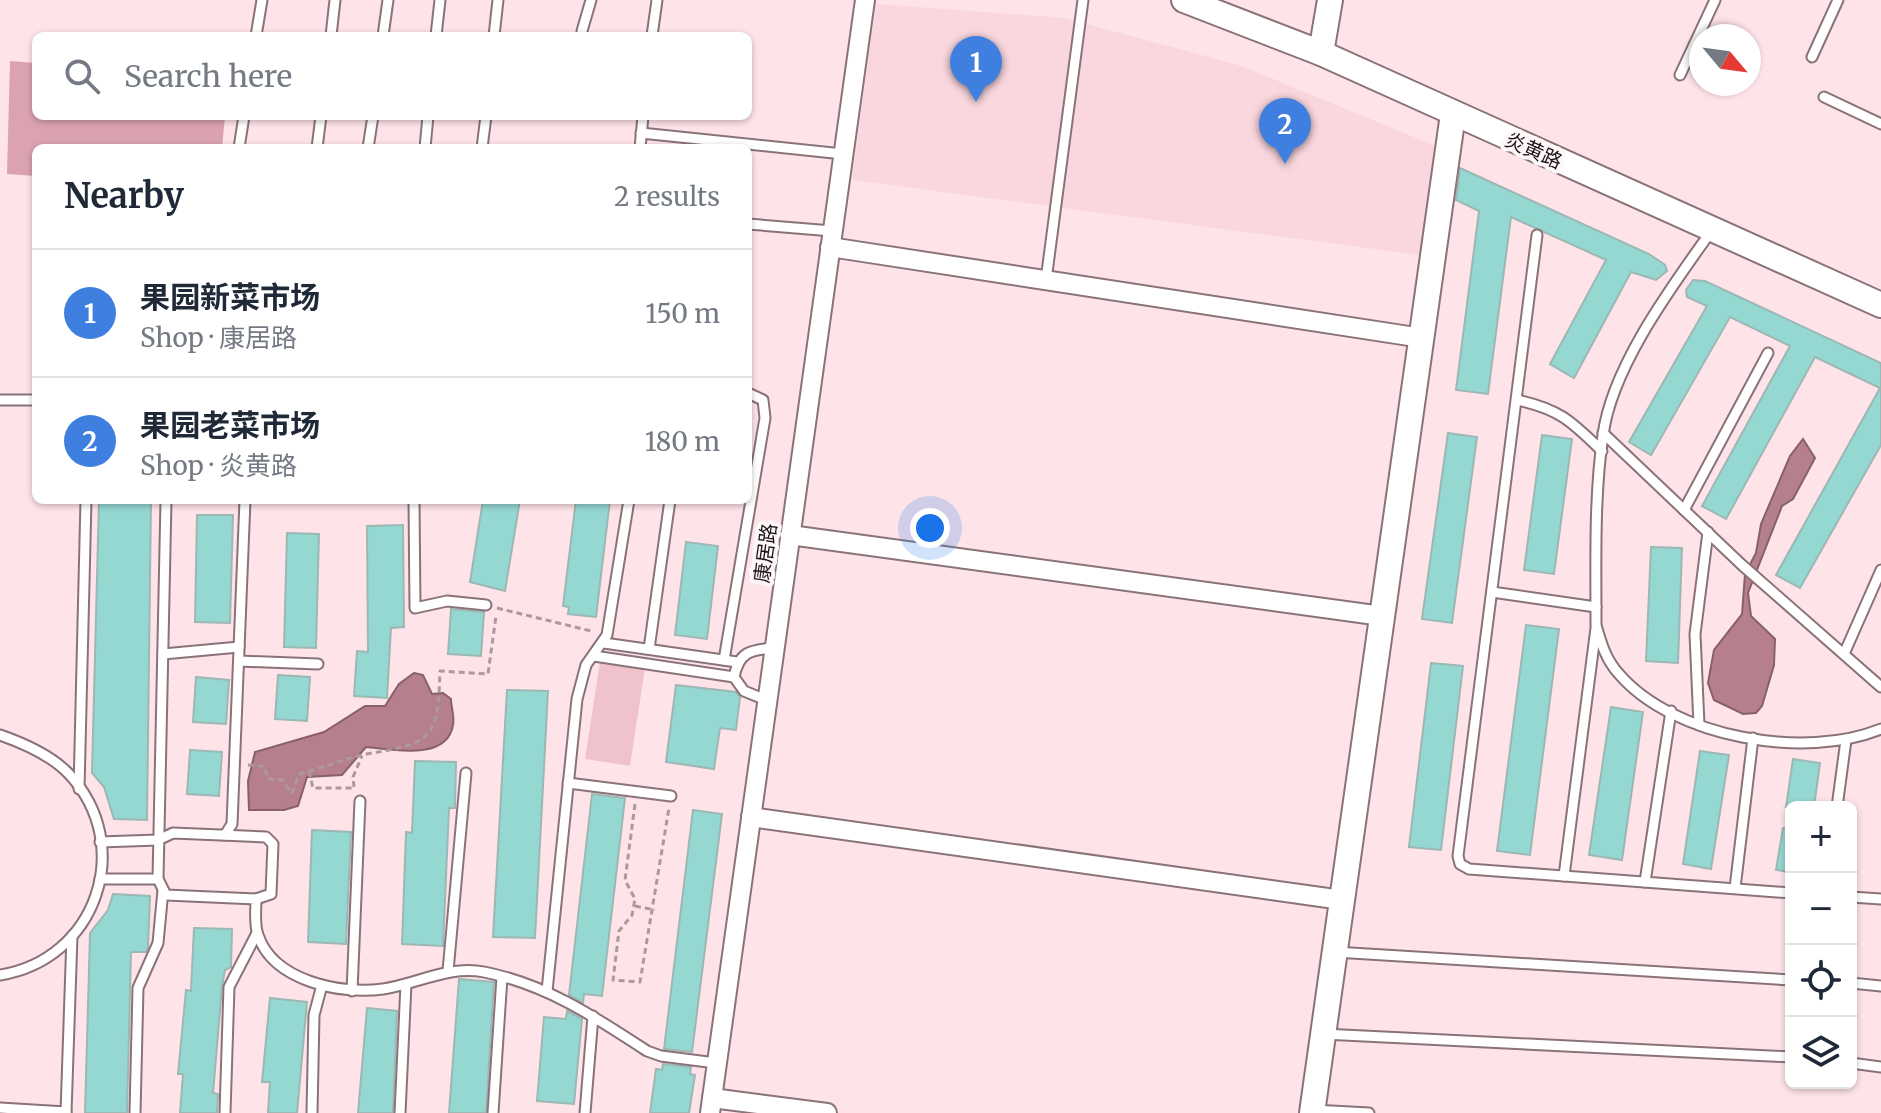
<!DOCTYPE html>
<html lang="en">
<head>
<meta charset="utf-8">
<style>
  :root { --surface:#fff; --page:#f2f2f3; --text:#1f2937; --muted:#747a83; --line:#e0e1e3; --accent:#1a73e8 }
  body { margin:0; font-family:Merriweather,"Noto Sans SC",serif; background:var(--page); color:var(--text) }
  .controls { position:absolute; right:24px; bottom:24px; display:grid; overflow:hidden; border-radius:12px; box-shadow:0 2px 6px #0004 }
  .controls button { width:72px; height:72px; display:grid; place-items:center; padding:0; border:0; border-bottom:2px solid var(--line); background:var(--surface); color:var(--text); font:40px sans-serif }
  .compass { position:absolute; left:1689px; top:24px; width:72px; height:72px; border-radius:50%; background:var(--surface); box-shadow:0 2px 6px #0004; rotate:119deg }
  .you { position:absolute; left:930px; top:528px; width:28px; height:28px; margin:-20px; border:6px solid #fff; border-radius:50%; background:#1a73e8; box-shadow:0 0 0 12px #1a73e833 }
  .badge { display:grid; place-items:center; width:52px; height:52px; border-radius:50%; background:var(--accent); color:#fff; font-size:26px; font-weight:700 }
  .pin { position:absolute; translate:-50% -66px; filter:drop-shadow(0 2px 4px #0008) }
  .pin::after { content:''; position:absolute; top:42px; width:28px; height:24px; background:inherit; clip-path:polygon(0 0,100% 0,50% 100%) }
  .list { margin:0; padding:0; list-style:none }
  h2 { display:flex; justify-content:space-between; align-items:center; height:104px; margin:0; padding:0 32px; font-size:34px }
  h2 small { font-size:26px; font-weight:400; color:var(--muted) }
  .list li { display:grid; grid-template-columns:52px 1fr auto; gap:24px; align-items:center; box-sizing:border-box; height:128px; padding:0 32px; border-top:2px solid var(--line) }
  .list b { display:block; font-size:30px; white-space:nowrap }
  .list p { margin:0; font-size:26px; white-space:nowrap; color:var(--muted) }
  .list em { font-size:26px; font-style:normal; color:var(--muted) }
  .icon { flex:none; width:44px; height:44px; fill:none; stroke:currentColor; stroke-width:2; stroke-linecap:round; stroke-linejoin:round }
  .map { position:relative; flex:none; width:1881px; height:1113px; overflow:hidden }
  .search { position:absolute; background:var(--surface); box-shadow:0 2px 6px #0004; left:32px; top:32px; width:720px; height:88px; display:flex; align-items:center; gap:20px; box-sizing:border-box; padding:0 28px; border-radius:12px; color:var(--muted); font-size:30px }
  .panel { position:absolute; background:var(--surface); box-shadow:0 2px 6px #0004; left:32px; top:144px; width:720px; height:360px; border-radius:12px }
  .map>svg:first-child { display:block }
  .built { fill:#fad7de }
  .green { fill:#f0c3cc }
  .forest { fill:#daa3af }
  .water { fill:#b5808c; stroke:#876069; stroke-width:2 }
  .building { fill:#95d8d2; stroke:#9cb7b4; stroke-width:2 }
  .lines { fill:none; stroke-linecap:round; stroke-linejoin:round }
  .lane-casing { stroke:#8a7378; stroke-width:13 }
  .street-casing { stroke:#8a7378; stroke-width:22 }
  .secondary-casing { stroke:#8a7378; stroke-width:28 }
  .path { stroke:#ac999c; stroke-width:3; stroke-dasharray:6 4; stroke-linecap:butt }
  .lane { stroke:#fff; stroke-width:9 }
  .street { stroke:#fff; stroke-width:18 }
  .secondary { stroke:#fff; stroke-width:24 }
  .labels { text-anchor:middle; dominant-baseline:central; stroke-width:8; stroke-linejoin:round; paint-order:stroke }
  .street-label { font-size:20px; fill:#1d1416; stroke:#fdf7f8 }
</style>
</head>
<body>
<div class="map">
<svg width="1881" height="1113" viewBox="0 0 1881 1113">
  <rect width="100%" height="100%" fill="#fee4e9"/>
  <polygon class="built" points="876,4 1065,18 1242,66 1443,149 1428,256 852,180"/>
  <polygon class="green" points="600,662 645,668 630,766 585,759"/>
  <polygon class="forest" points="10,61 36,63 36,116 225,116 222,148 36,148 36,176 7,174"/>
  <g class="water">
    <polygon points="1803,439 1815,458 1793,499 1782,506 1748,593 1751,616 1775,639 1774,665 1762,706 1756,713 1743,714 1714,700 1708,683 1714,650 1742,614 1745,574 1756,553 1761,524 1790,456"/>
    <path d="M414 673 423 675 432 694 443 693 451 699C451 708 455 717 453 725 447 762 390 749 366 747L342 775 307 777 298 806 284 810H249L248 781 255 752 324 732 365 706H385L399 684Z"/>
  </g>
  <g class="building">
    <polygon points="1460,168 1649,254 1665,265 1667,271 1656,280 1631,272 1574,378 1550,364 1606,260 1511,217 1488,394 1456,390 1479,211 1456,200"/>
    <polygon points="1693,280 1705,281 1881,363 1881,445 1800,588 1776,575 1880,388 1815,357 1726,519 1702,506 1790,346 1730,317 1651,455 1629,442 1707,306 1687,297 1686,290"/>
    <polygon points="1448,433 1477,437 1452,623 1422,619"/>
    <polygon points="1542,435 1572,439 1554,574 1524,570"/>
    <polygon points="99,500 151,500 147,820 114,819 104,787 92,773"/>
    <polygon points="483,500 520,500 505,591 470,582"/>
    <polygon points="576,500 610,500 596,617 568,614 569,607 563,606"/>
    <polygon points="197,515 233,515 230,623 195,622"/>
    <polygon points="403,525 404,627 391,628 387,698 354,696 357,651 368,652 367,526"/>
    <polygon points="287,533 319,534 316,648 284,647"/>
    <polygon points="686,542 718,546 707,639 675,635"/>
    <polygon points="1651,547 1682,548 1678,663 1646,661"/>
    <polygon points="451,609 484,612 481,656 448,654"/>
    <polygon points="1526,625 1559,629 1530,855 1497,851"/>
    <polygon points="1431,663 1463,666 1441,850 1409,847"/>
    <polygon points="278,675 310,677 307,721 275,719"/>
    <polygon points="196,677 229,680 226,724 193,722"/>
    <polygon points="676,685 736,692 740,697 736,730 720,728 714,769 666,762"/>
    <polygon points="507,690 548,691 535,938 493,937"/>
    <polygon points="1611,707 1643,712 1622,860 1589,855"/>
    <polygon points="190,750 222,752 219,796 187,794"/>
    <polygon points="1700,751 1729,755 1711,869 1683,864"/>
    <polygon points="1793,759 1820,763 1814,807 1786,807"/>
    <polygon points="415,761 456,762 455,808 449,808 443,946 402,944 406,832 412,833"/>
    <polygon points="592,794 625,798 602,996 584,994 583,1003 569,995"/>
    <polygon points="693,810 722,814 692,1052 664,1049"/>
    <polygon points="1783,828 1791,829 1791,872 1776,870"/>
    <polygon points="312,830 351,832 346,944 308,942"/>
    <polygon points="113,894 150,896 148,947 146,952 131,952 127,1113 85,1113 90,933 108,910"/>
    <polygon points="194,928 232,929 231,967 225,970 222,987 213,1093 218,1094 217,1113 180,1113 183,1074 178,1074 186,990 191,991"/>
    <polygon points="459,979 494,982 486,1113 449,1113"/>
    <polygon points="270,998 307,1002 297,1113 268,1113 270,1082 262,1082"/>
    <polygon points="367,1008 397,1011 393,1113 358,1113"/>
    <polygon points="567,1011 582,1019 574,1104 537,1101 544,1017 566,1019"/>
    <polygon points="663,1064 691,1067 690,1074 695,1075 689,1113 650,1113 656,1069 662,1070"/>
  </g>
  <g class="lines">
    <g class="lane-casing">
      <g id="lane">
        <polyline points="582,31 591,0"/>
        <polyline points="256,36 262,0"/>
        <polyline points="331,36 335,0"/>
        <polyline points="383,36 388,0"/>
        <polyline points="436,36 440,0"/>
        <polyline points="494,36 498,0"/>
        <polyline points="652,36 657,0"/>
        <polyline points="1812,57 1838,0"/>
        <polyline points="1680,75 1715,0"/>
        <polyline points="1824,97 1881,124"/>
        <polyline points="641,133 843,154"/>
        <polyline points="239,148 244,116"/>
        <polyline points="317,148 321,116"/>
        <polyline points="368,148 373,116"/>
        <polyline points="425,148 428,116"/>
        <polyline points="482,148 486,116"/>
        <polyline points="640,148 643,116"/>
        <polyline points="748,224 832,231"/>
        <path d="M1712 230C1673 285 1612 366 1603 435 1594 496 1596 563 1596 625 1601 643 1606 660 1619 674 1674 738 1806 760 1881 729"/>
        <polyline points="1537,235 1458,856 1460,864 1469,869 1791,893"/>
        <polyline points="1046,280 1083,0"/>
        <polyline points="0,400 36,400"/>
        <path d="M1517 400C1560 409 1572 422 1602 451"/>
        <polyline points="1603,433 1742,565 1881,687"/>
        <path d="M166 500 158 879 166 895 256 899C256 910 254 924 258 935 273 981 341 995 383 989 417 984 449 965 484 972 546 984 595 1017 647 1051L661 1056 716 1063"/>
        <polyline points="414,500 415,608 447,601 486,605"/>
        <polyline points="1684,510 1768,353"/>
        <polyline points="1492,592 1596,607"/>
        <polyline points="604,643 737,662"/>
        <polyline points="649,649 670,500"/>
        <polyline points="163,654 239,647"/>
        <polyline points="1844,654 1881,570"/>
        <polyline points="594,656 734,677"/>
        <polyline points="724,660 765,418 763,400 748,393"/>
        <polyline points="239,661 318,664"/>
        <path d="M766 700 744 691 734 677C739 652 750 650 773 648"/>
        <polyline points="1699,725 1695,634 1708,532"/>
        <path d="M0 735C23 743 52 756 69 774 136 846 96 960 0 975"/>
        <polyline points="568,783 671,796"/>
        <polyline points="79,789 86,500"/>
        <polyline points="1837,807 1846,740"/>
        <polyline points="225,835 232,824 245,500"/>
        <polyline points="100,842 158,840 173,833 266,837 273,844 271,894 256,899"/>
        <polyline points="1564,876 1596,628"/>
        <polyline points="100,879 158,879"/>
        <polyline points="1645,882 1671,711"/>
        <polyline points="1735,888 1753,738"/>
        <polyline points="1851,897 1881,899"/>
        <polyline points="1335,952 1791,980"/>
        <polyline points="448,971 466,773"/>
        <polyline points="1851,983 1881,986"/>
        <polyline points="352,991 360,801"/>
        <polyline points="547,991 577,699 586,665 607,635 629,500"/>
        <polyline points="1323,1034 1791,1057"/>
        <polyline points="1851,1063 1881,1067"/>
        <polyline points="0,1108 66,1112"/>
        <polyline points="1313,1110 1369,1113"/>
        <polyline points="66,1113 72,936"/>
        <polyline points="135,1113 138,988 158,943 163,890"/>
        <polyline points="225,1113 229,987 257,933"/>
        <polyline points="312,1113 314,1015 322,985"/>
        <polyline points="400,1113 406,984"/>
        <polyline points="493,1113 502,977"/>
        <polyline points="585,1113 593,1016"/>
      </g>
    </g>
    <g class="street-casing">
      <g id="street">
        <polyline points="830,247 1422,338"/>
        <polyline points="790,535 1382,616"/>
        <polyline points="751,817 1342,900"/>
        <polyline points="712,1098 827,1113"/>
        <polyline points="710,1113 865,0"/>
      </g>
    </g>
    <g class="secondary-casing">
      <g id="secondary">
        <polyline points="1184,0 1321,53 1881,305"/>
        <polyline points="1321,53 1330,0"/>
        <polyline points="1312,1113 1453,114"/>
      </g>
    </g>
    <g class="path">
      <polyline points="497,608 591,631"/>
      <path d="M248 765 264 766 268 779 282 780 292 793 299 774C323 768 348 757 372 753 435 743 438 735 440 671L488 674 496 616"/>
      <polyline points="309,771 313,788 354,788"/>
      <polyline points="354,787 353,777 362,756"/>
      <polyline points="635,804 625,880 635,899 632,915 619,931 613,980 640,982 669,808"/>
      <polyline points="635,906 655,910"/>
    </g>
    <use href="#lane" class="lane"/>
    <use href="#street" class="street"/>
    <use href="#secondary" class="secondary"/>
  </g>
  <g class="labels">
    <g class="street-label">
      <text transform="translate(1534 150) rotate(24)">炎黄路</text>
      <text transform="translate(765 553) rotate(-82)">康居路</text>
    </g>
  </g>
</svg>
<div class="controls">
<button>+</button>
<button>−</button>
<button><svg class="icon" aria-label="locate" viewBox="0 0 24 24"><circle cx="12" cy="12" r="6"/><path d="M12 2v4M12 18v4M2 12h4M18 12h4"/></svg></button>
<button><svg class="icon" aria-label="layers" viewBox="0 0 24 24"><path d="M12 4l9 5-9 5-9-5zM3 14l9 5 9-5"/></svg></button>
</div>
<svg class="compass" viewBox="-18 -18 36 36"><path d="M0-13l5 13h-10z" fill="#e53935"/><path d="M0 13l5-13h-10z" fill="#747a83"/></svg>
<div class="you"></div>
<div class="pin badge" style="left:976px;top:102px;background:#3f7fe0">1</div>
<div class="pin badge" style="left:1285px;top:164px;background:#3f7fe0">2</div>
<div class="search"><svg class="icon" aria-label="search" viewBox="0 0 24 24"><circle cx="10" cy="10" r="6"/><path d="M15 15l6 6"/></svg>Search here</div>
<section class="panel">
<h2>Nearby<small>2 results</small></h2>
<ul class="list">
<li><span class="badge" style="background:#3f7fe0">1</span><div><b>果园新菜市场</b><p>Shop · 康居路</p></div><em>150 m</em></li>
<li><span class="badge" style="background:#3f7fe0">2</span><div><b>果园老菜市场</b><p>Shop · 炎黄路</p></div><em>180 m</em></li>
</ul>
</section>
</div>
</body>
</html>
